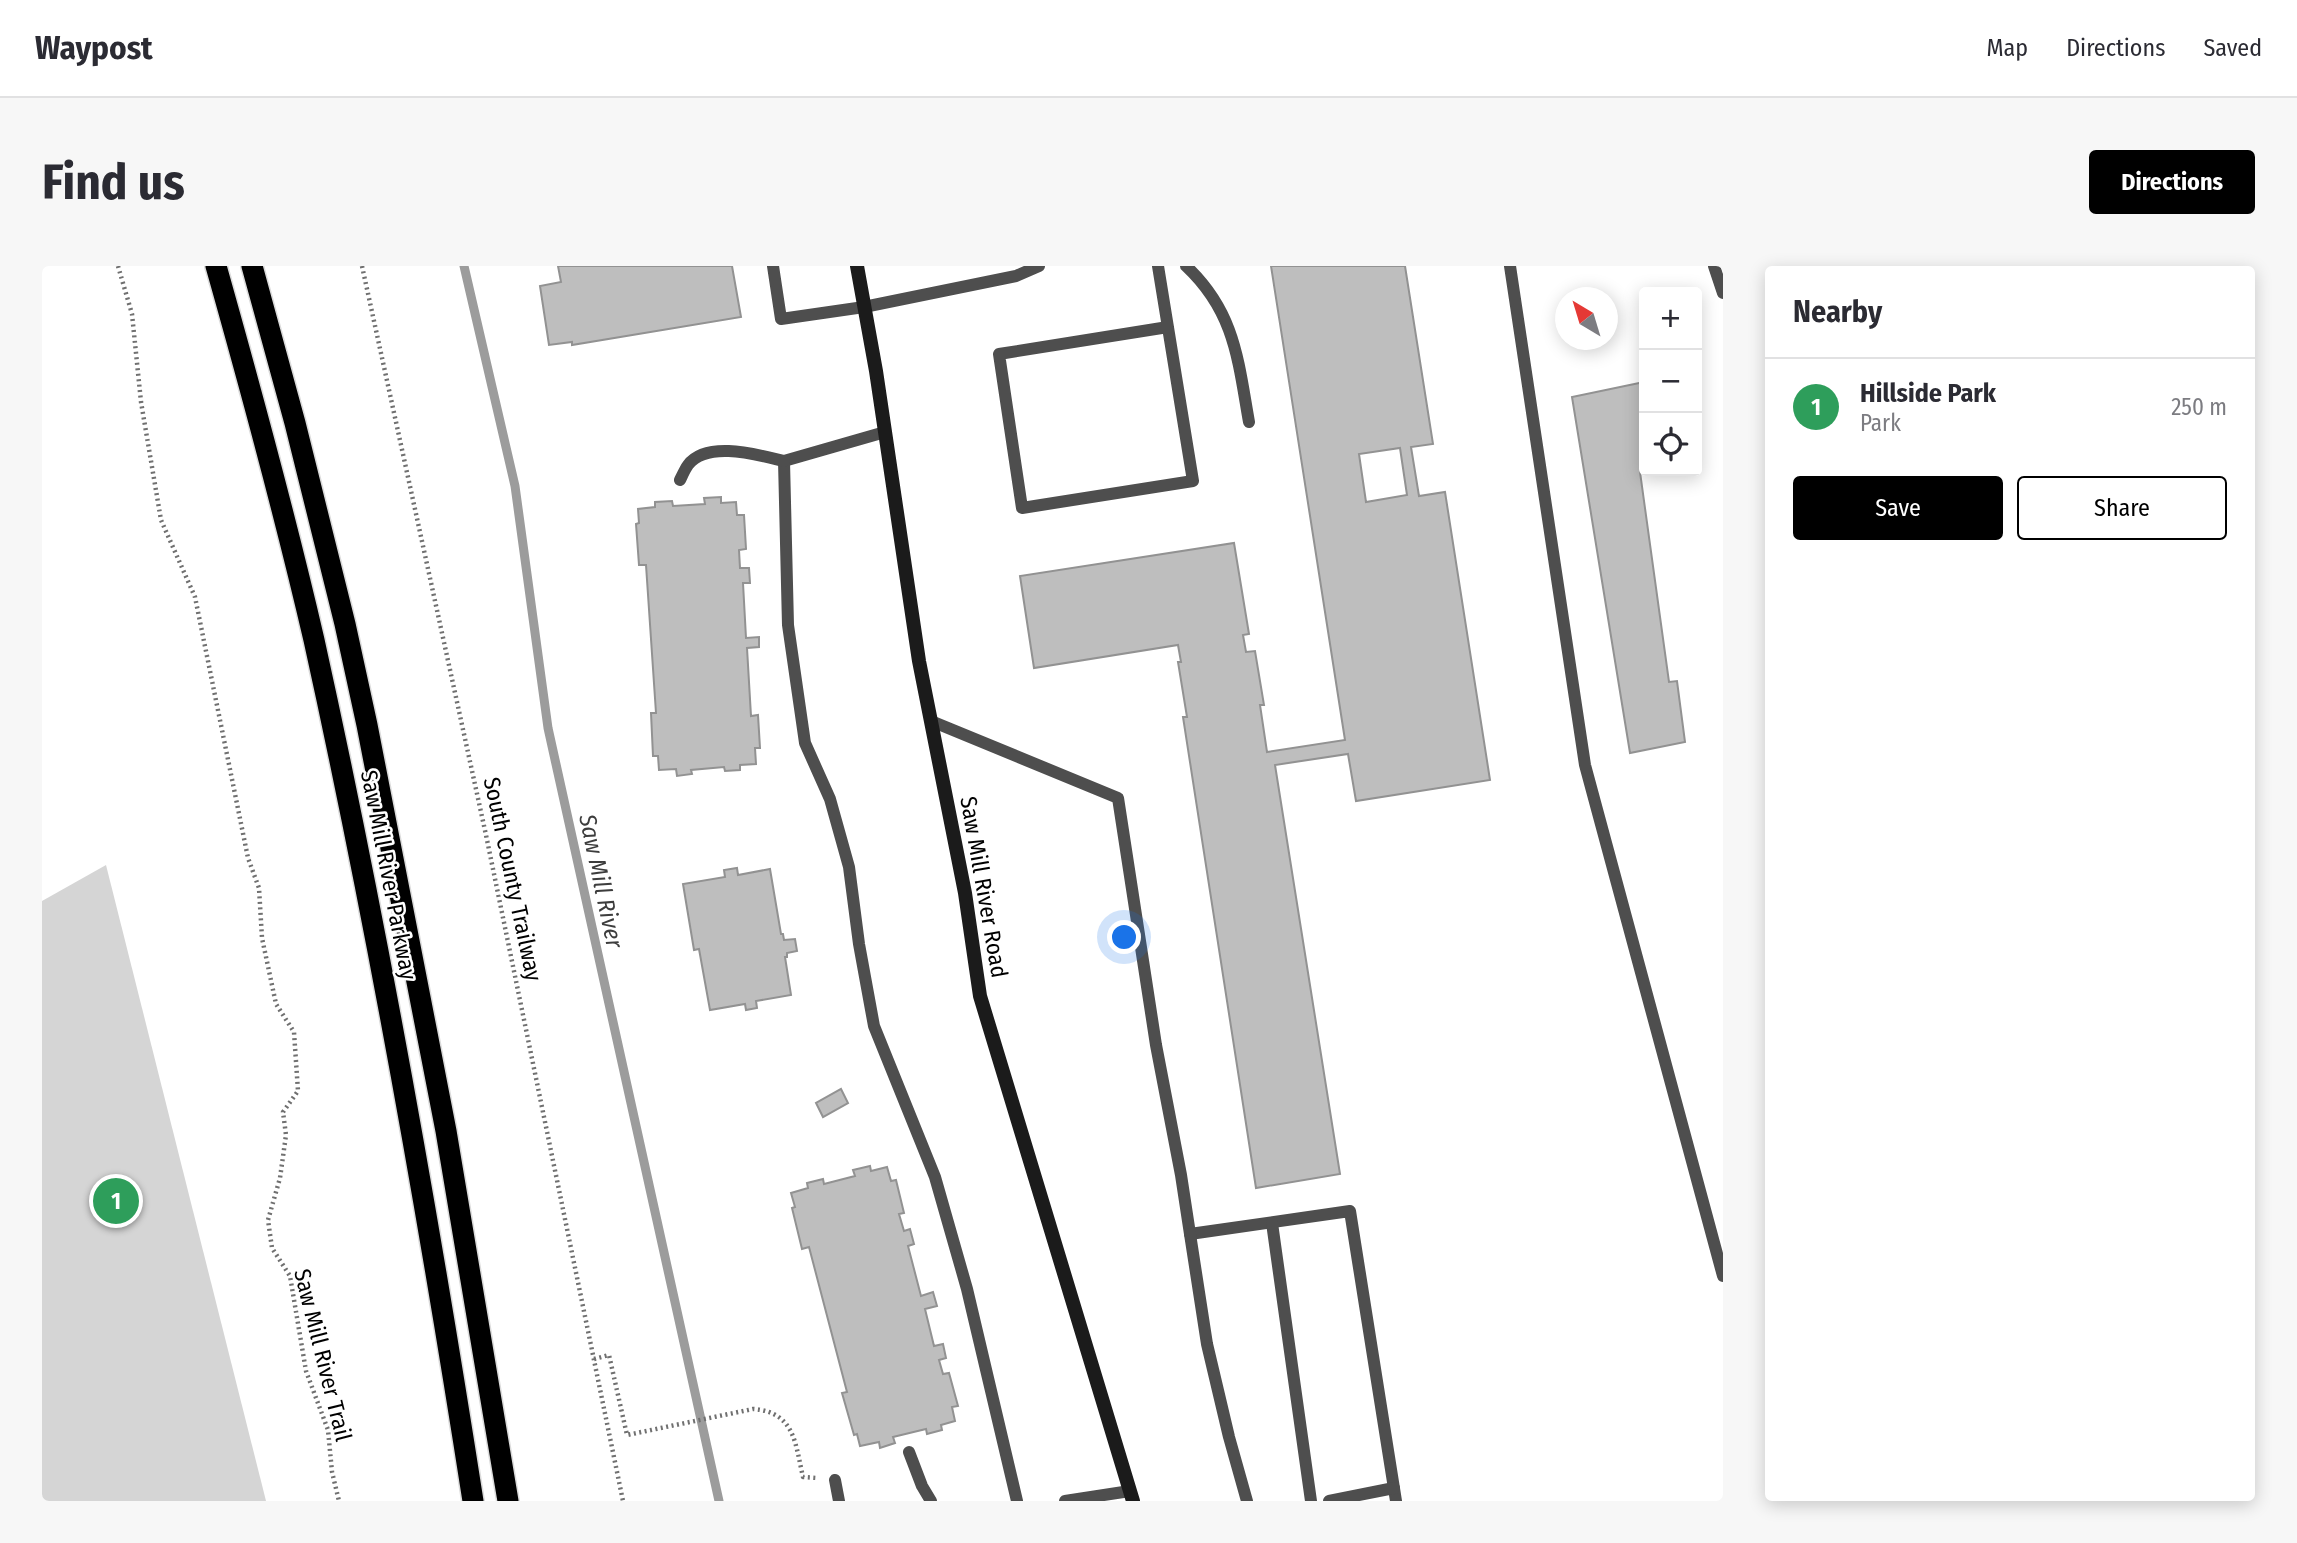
<!DOCTYPE html>
<html lang="en">
<head>
<meta charset="utf-8">
<style>
  :root { --surface:#fff; --page:#f7f7f7; --text:#2b2b33; --muted:#7c7c81; --line:#e1e1e2; --accent:#000 }
  body { margin:0; font-family:"Fira Sans Condensed",sans-serif; background:var(--page); color:var(--text) }
  .controls { position:absolute; right:21px; top:21px; display:grid; overflow:hidden; border-radius:7px; box-shadow:0 4px 18px #0003 }
  .controls button { width:63px; height:63px; display:grid; place-items:center; padding:0; border:0; border-bottom:2px solid var(--line); background:var(--surface); color:var(--text); font:35px sans-serif }
  .compass { position:absolute; left:1513px; top:21px; width:63px; height:63px; border-radius:50%; background:var(--surface); box-shadow:0 4px 18px #0003; rotate:322deg }
  .you { position:absolute; left:1083px; top:672px; width:24px; height:24px; margin:-18px; border:5px solid #fff; border-radius:50%; background:#1a73e8; box-shadow:0 0 0 10px #1a73e833 }
  .badge { display:grid; place-items:center; width:46px; height:46px; border-radius:50%; background:var(--accent); color:#fff; font-size:23px; font-weight:700 }
  .pin { position:absolute; translate:-50% -50%; border:4px solid #fff; box-shadow:0 2px 7px #0006 }
  .list { margin:0; padding:0; list-style:none }
  h2 { display:flex; justify-content:space-between; align-items:center; height:91px; margin:0; padding:0 28px; font-size:30px }
  h2 small { font-size:23px; font-weight:400; color:var(--muted) }
  .list li { display:grid; grid-template-columns:46px 1fr auto; gap:21px; align-items:center; box-sizing:border-box; height:98px; padding:0 28px; border-top:2px solid var(--line) }
  .list b { display:block; font-size:26px; white-space:nowrap }
  .list p { margin:0; font-size:23px; white-space:nowrap; color:var(--muted) }
  .list em { font-size:23px; font-style:normal; color:var(--muted) }
  .actions { display:flex; gap:14px; padding:21px 28px }
  .actions a { flex:1; padding:16px 0; border:2px solid var(--accent); border-radius:7px; text-align:center; font-size:24px; color:var(--accent) }
  .actions .main { background:var(--accent); color:#fff }
  .icon { flex:none; width:38px; height:38px; fill:none; stroke:currentColor; stroke-width:2; stroke-linecap:round; stroke-linejoin:round }
  .map { position:relative; flex:none; width:1681px; height:1235px; overflow:hidden; border-radius:7px }
  header { display:flex; align-items:center; gap:42px; box-sizing:border-box; height:98px; padding:0 35px; background:var(--surface); border-bottom:2px solid var(--line) }
  header strong { font-size:33px }
  nav { display:flex; gap:38px; margin-inline-start:auto; font-size:24px }
  .intro { display:flex; align-items:center; justify-content:space-between; box-sizing:border-box; height:168px; padding:0 42px }
  h1 { margin:0; font-size:49px }
  .button { padding:18px 32px; border-radius:7px; background:var(--accent); color:#fff; font-size:24px; font-weight:700 }
  main { display:flex; gap:42px; padding:0 42px }
  aside { flex:1; background:var(--surface); border-radius:7px; box-shadow:0 4px 18px #0003 }
  .map>svg:first-child { display:block }
  .green { fill:#d5d5d5 }
  .lines { fill:none; stroke-linecap:round; stroke-linejoin:round }
  .stream { stroke:#9c9c9c; stroke-width:9 }
  .building { fill:#bebebe; stroke:#929292; stroke-width:2; fill-rule:evenodd }
  .highway-casing { stroke:#dbdbdb; stroke-width:24 }
  .path { stroke:#707070; stroke-width:4.5; stroke-dasharray:2 3.5; stroke-linecap:butt }
  .lane { stroke:#4e4e4e; stroke-width:12 }
  .secondary { stroke:#1b1b1b; stroke-width:14 }
  .highway { stroke:#000; stroke-width:21 }
  .labels { text-anchor:middle; dominant-baseline:central; stroke-width:5; stroke-linejoin:round; paint-order:stroke }
  .street-label { font-size:23px; fill:#000; stroke:#fff }
  .water-label { font-size:24px; font-style:italic; fill:#3d3d3d; stroke:#fff }
</style>
</head>
<body>
<header>
<strong>Waypost</strong>
<nav><a>Map</a><a>Directions</a><a>Saved</a></nav>
</header>
<div class="intro"><h1>Find us</h1><a class="button">Directions</a></div>
<main>
<div class="map">
<svg width="1681" height="1235" viewBox="0 0 1681 1235">
  <rect width="100%" height="100%" fill="#fff"/>
  <polygon class="green" points="64,599 224,1235 0,1235 0,635"/>
  <g class="lines">
    <polyline class="stream" points="422,0 473,220 506,462 677,1235"/>
  </g>
  <g class="building">
    <polygon points="516,0 690,0 699,51 530,79 530,76 507,79 498,20 519,16"/>
    <path d="M1229 0H1363L1391 178 1369 181 1377 230 1403 226 1448 514 1314 535 1306 488 1233 499 1298 908 1214 922 1141 451H1145L1136 396H1139L1136 379 992 402 978 310 1192 277 1207 368 1201 369 1204 386 1213 385 1222 439H1218L1225 486 1303 474ZM1358 182 1365 229 1324 236 1317 188Z"/>
    <polygon points="1602,116 1602,205 1607,205 1598,206 1627,416 1635,415 1643,476 1588,487 1530,131"/>
    <polygon points="679,231 679,237 694,236 695,249 702,249 704,283 697,284 698,302 707,302 708,317 701,317 704,372 717,371 717,381 705,382 709,450 716,449 718,482 713,482 714,498 698,499 698,504 683,505 682,501 649,504 650,508 635,510 634,503 617,504 616,490 611,490 609,447 614,447 604,299 597,299 594,258 597,257 596,243 613,241 613,236 630,235 631,240 663,238 662,232"/>
    <polygon points="695,602 696,609 728,603 739,668 741,668 742,674 753,673 755,685 745,687 745,691 743,691 749,729 714,735 715,742 704,744 703,738 668,744 657,683 652,684 641,618 683,611 682,604"/>
    <polygon points="799,823 806,837 781,851 774,837"/>
    <polygon points="828,900 829,905 845,901 849,915 854,914 862,947 857,948 862,965 868,963 872,978 866,980 879,1030 891,1026 895,1040 883,1043 892,1080 901,1078 904,1092 897,1094 901,1108 907,1107 916,1140 910,1141 913,1155 899,1159 900,1164 885,1168 884,1163 851,1171 853,1177 838,1182 837,1176 818,1180 815,1168 812,1169 800,1127 805,1126 767,981 760,983 750,942 753,941 749,927 766,922 765,917 781,913 782,918 813,910 811,904"/>
  </g>
  <g class="lines">
    <g class="highway-casing">
      <g id="highway">
        <path d="M174 0C209 124 243 249 272 374 335 659 386 947 431 1235"/>
        <polyline points="210,0 253,157 303,358 325,459 404,865 466,1235"/>
      </g>
    </g>
    <g class="path">
      <polyline points="76,0 90,48 99,136 119,254 153,331 206,592 217,622 220,672 234,738 252,766 256,825 241,846 244,869 238,912 226,954 230,982 248,1010 264,1105 286,1164 290,1206 297,1235"/>
      <polyline points="320,0 444,569 581,1235"/>
      <path d="M552 1093 567 1089 585 1169 711 1143C753 1146 753 1177 761 1211L775 1212"/>
    </g>
    <g class="lane">
      <polyline points="731,0 739,53 822,41 974,10 997,0"/>
      <polyline points="1116,0 1151,215 980,242 957,88 1126,61"/>
      <path d="M1144 0C1193 46 1196 94 1207 156"/>
      <polyline points="1468,0 1543,499 1681,1010"/>
      <polyline points="1672,0 1681,27"/>
      <polyline points="843,166 742,195 746,359 763,477 788,533 807,601 817,678 832,760 893,911 925,1023 975,1235"/>
      <path d="M638 214C640 210 643 203 646 199 665 174 716 189 742 195"/>
      <polyline points="889,455 1076,532 1114,779 1139,909 1148,968 1308,945 1354,1235"/>
      <polyline points="1230,957 1269,1235"/>
      <polyline points="1148,968 1165,1078 1187,1171 1205,1235"/>
      <polyline points="867,1186 880,1220 889,1235"/>
      <polyline points="793,1214 797,1235"/>
      <polyline points="1023,1235 1088,1225"/>
      <polyline points="1287,1235 1352,1222"/>
    </g>
    <polyline class="secondary" points="815,0 834,105 877,395 923,627 938,730 1091,1235"/>
    <use href="#highway" class="highway"/>
  </g>
  <g class="labels">
    <g class="street-label">
      <text transform="translate(347 609) rotate(79)">Saw Mill River Parkway</text>
      <text transform="translate(471 613) rotate(78)">South County Trailway</text>
      <text transform="translate(942 621) rotate(80)">Saw Mill River Road</text>
      <text transform="translate(281 1089) rotate(76)">Saw Mill River Trail</text>
    </g>
    <g class="water-label">
      <text transform="translate(559 615) rotate(78)">Saw Mill River</text>
    </g>
  </g>
</svg>
<div class="controls">
<button>+</button>
<button>−</button>
<button><svg class="icon" aria-label="locate" viewBox="0 0 24 24"><circle cx="12" cy="12" r="6"/><path d="M12 2v4M12 18v4M2 12h4M18 12h4"/></svg></button>
</div>
<svg class="compass" viewBox="-18 -18 36 36"><path d="M0-13l5 13h-10z" fill="#e53935"/><path d="M0 13l5-13h-10z" fill="#7c7c81"/></svg>
<div class="you"></div>
<div class="pin badge" style="left:74px;top:935px;background:#2e9e5b">1</div>
</div>
<aside>
<h2>Nearby<small></small></h2>
<ul class="list">
<li><span class="badge" style="background:#2e9e5b">1</span><div><b>Hillside Park</b><p>Park</p></div><em>250 m</em></li>
</ul>
<div class="actions"><a class="main">Save</a><a>Share</a></div>
</aside>
</main>
</body>
</html>
